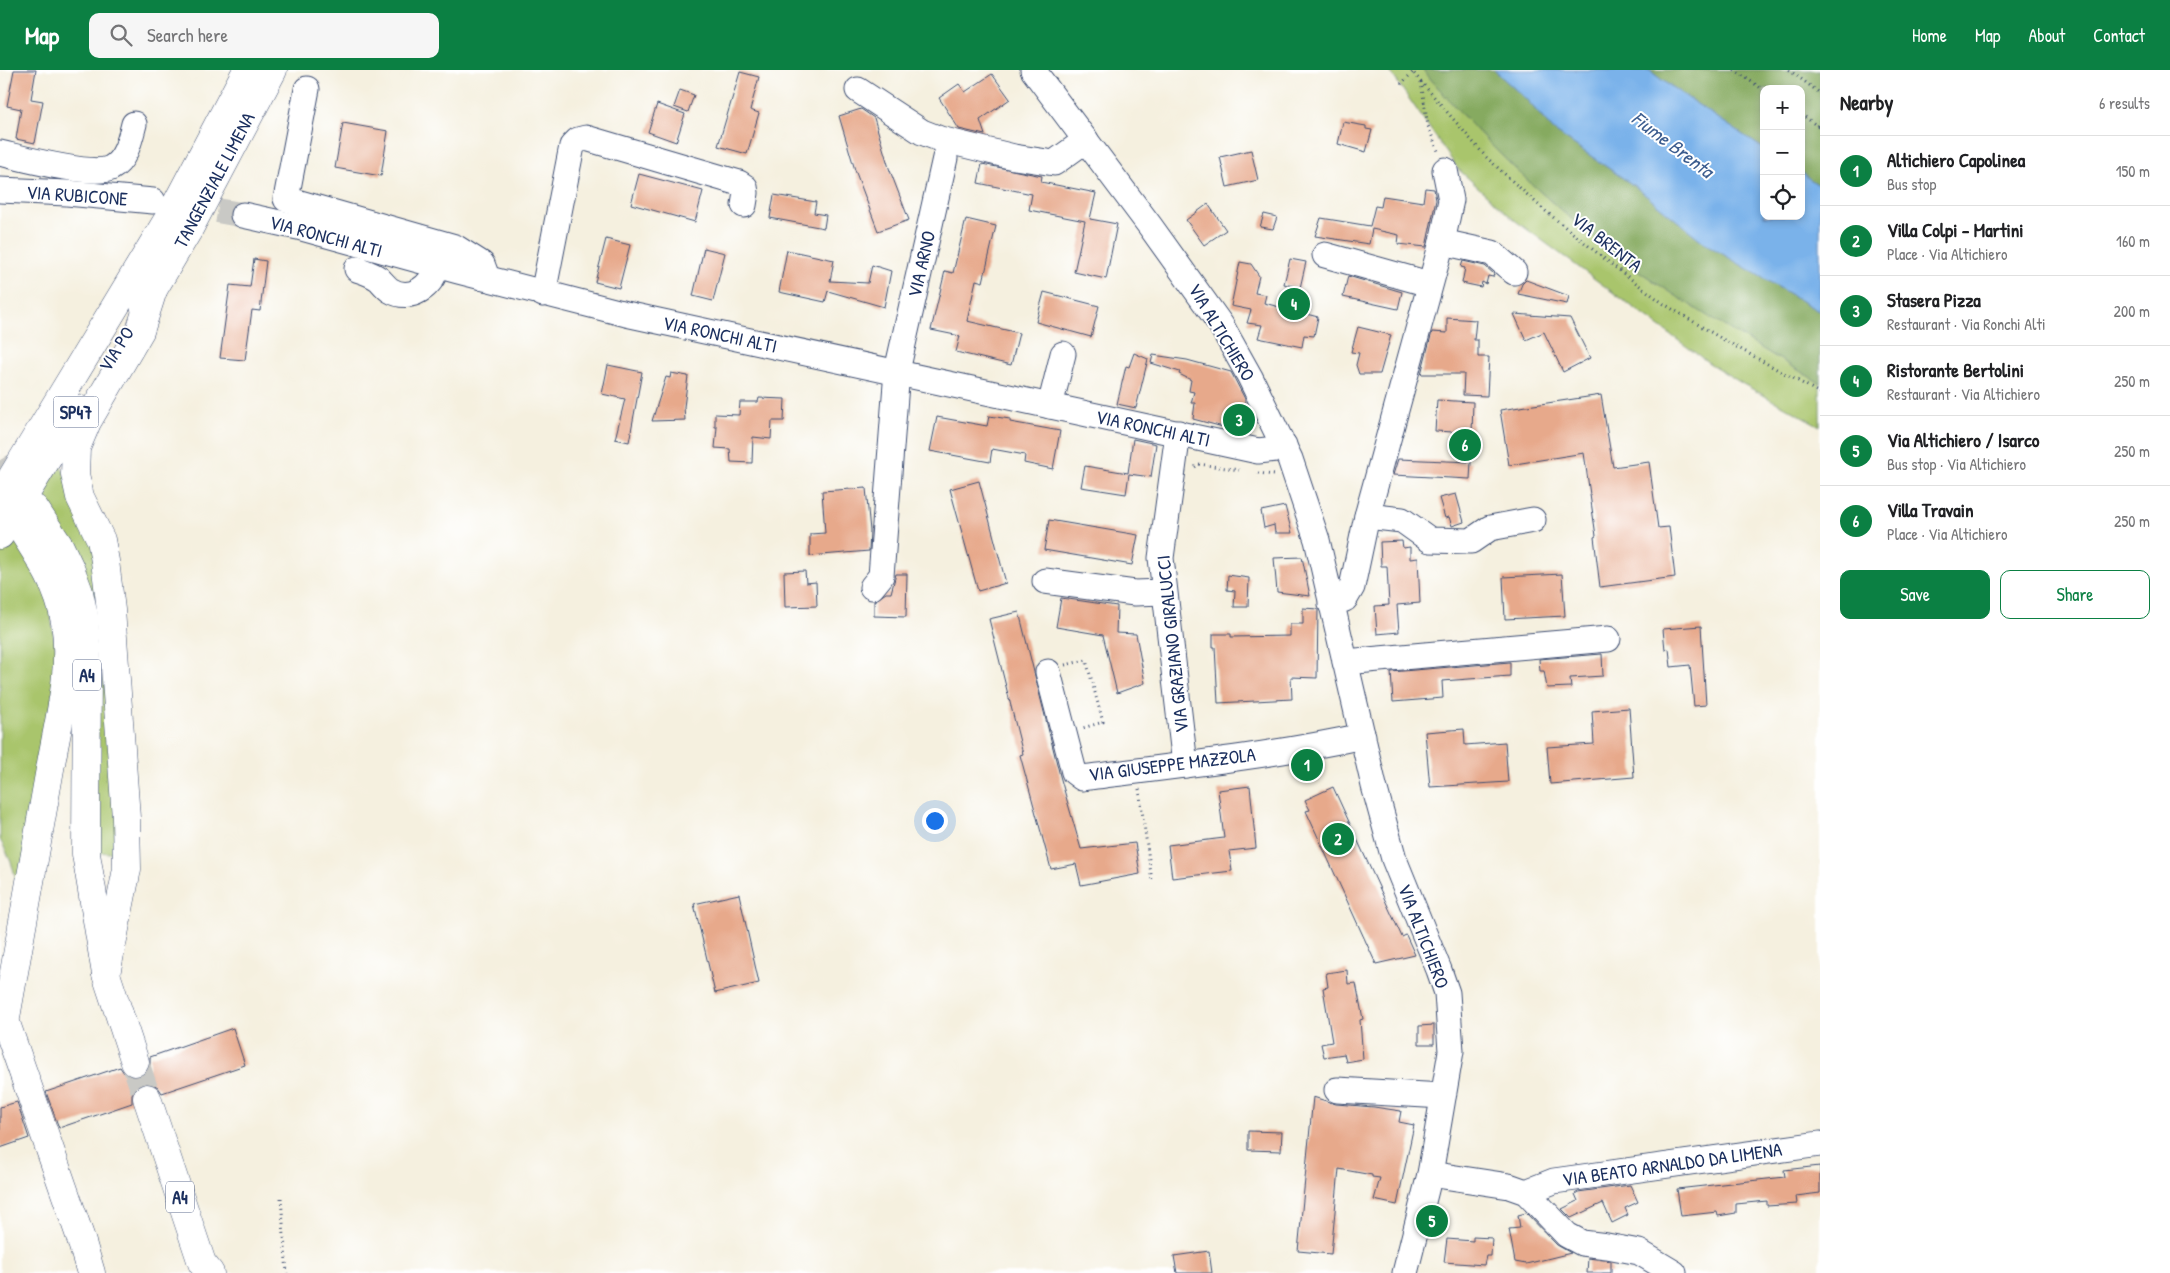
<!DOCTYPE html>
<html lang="en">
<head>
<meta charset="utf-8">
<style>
  :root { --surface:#fff; --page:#f6f6f6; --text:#202124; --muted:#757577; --line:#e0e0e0; --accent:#0b8043 }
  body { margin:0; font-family:"Patrick Hand",sans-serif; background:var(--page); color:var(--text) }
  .controls { position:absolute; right:15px; top:15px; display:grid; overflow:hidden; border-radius:10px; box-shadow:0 2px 8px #0003 }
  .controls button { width:45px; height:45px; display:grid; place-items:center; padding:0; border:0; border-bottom:1px solid var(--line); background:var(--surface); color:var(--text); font:25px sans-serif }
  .you { position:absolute; left:934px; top:750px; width:18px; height:18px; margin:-12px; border:4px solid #fff; border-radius:50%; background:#1a73e8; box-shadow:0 0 0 8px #1a73e833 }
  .badge { display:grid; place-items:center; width:32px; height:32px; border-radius:50%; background:var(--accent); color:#fff; font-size:16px; font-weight:700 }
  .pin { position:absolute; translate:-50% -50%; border:2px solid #fff; box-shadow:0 1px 5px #0006 }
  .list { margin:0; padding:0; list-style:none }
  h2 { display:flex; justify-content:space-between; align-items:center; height:65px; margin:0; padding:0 20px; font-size:21px }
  h2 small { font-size:16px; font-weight:400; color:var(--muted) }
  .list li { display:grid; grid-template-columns:32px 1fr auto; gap:15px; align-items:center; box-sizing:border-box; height:70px; padding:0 20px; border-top:1px solid var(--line) }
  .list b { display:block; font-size:19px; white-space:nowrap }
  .list p { margin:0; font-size:16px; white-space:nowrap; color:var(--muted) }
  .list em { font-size:16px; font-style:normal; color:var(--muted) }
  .actions { display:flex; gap:10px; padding:15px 20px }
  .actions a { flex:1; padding:11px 0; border:1px solid var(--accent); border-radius:10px; text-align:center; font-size:18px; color:var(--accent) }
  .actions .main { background:var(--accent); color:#fff }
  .icon { flex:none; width:28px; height:28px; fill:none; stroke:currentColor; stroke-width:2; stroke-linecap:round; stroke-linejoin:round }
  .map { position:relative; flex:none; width:1820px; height:1203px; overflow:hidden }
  header { display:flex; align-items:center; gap:30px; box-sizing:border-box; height:70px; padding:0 25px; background:var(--accent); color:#fff }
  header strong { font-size:24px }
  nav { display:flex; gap:28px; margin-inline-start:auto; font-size:18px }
  .search { width:350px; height:45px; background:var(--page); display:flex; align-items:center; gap:12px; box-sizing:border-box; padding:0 18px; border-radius:10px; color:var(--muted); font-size:19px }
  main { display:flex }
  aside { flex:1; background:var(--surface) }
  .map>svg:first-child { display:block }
  .green { fill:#a9c56c; stroke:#627a65 }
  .forest { fill:#86aa60; stroke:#506c5f }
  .water { fill:#7ab2ea; stroke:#4a70a4 }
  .building { fill:#e7a98b }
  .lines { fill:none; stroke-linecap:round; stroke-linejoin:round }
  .minor-tunnel { stroke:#c9c9c5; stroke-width:25; stroke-dasharray:25 12; stroke-linecap:butt }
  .highway-tunnel { stroke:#c9c9c5; stroke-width:28; stroke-dasharray:28 14; stroke-linecap:butt }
  .minor-casing { stroke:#3c4c71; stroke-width:27 }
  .highway-casing { stroke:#3c4c71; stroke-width:29 }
  .path { stroke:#3c4c71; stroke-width:3; stroke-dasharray:1 4; stroke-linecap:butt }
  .minor { stroke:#fff; stroke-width:25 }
  .highway { stroke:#fff; stroke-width:28 }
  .labels { text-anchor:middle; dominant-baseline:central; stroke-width:4; stroke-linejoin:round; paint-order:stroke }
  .shield { fill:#fff; stroke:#5f6d8e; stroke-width:1 }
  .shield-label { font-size:18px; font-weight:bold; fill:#1b2f5e }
  .street-label { font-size:19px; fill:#1b2f5e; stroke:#fff }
  .water-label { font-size:20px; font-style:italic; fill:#3c5d8f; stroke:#fff }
</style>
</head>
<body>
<header>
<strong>Map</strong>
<div class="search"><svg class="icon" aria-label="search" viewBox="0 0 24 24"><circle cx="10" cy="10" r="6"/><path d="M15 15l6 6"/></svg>Search here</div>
<nav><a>Home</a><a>Map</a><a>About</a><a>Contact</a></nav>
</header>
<main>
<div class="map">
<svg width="1820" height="1203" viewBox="0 0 1820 1203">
  <rect width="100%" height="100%" fill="#fff"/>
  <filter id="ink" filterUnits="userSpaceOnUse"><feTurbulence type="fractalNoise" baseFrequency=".02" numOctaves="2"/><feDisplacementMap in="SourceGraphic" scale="10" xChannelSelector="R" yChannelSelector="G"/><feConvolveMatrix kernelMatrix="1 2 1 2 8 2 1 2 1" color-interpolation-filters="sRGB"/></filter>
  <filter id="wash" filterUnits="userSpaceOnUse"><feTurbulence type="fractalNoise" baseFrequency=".0096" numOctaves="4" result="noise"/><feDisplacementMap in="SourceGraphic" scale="20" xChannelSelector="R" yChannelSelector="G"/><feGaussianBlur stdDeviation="1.12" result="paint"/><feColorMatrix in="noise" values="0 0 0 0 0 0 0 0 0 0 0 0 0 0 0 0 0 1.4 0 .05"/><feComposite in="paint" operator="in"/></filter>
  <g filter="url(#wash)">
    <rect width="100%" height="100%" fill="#f5f0df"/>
    <g class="green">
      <path d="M1389 0H1423C1491 81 1570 155 1658 214 1711 249 1766 281 1820 313V356L1743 314 1709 293 1513 149 1458 99Z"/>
      <polygon points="60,395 69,412 94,470 121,744 112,783 95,782 66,466 40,426"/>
      <path d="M14 461 48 525 58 594 18 829C16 805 13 792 0 770V485Z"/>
    </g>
    <g class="forest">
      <path d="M1423 0H1494L1527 30 1553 60 1633 115 1706 174 1820 242V313C1766 281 1710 249 1658 214 1569 154 1491 81 1423 0Z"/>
      <polygon points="1649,0 1820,0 1820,116 1801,103 1801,19 1764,19 1764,79 1667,14"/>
    </g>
    <polygon class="water" points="1494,0 1649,0 1667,14 1764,79 1764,146 1801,146 1801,103 1820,116 1820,242 1706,174 1633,115 1553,60 1527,30"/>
    <g id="blocks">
      <g class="building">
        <polygon points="14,0 36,0 31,29 43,31 35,73 16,69 21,39 7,36"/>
        <polygon points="740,2 759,7 750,40 759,43 747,84 718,76"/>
        <polygon points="992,4 1010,29 980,50 985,65 959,59 939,28 959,14 965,22"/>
        <polygon points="680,20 694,25 688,42 674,37"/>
        <polygon points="657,34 685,44 676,72 648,62"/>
        <polygon points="861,39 874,48 889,98 909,150 878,161 855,100 839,46"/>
        <polygon points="1343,52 1366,56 1366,59 1372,60 1366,82 1338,74"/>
        <polygon points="343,53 388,61 381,106 335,98"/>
        <polygon points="1251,80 1258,110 1227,117 1220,87"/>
        <polygon points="982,94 1042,106 1041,112 1096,123 1090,149 1117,154 1106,209 1074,202 1085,151 1029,140 1032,124 978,113"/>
        <polygon points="639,104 703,121 695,152 631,134"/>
        <polygon points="1425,118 1434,119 1436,130 1426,177 1398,174 1399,165 1372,159 1369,174 1315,166 1321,148 1370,156 1375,136 1381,137 1383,126 1423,132"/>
        <polygon points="774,125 816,132 814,143 826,145 824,158 770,148"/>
        <polygon points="1208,134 1226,160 1204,175 1186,150"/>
        <polygon points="1264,144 1277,147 1273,159 1260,157"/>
        <polygon points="966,149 996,156 983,212 976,210 967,251 1019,263 1011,295 956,282 960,266 931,260 945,201 953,203"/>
        <polygon points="606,169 630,175 619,218 595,212"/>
        <polygon points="704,178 725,183 713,231 693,226"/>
        <polygon points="787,180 834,190 830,211 868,213 872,195 891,201 884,237 828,221 825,232 779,222"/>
        <polygon points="254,189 266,191 260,241 252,240 245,290 220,288 230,215 250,217"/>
        <polygon points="1290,189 1306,192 1300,218 1284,214"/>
        <polygon points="1463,191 1485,196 1494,204 1493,207 1488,206 1486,214 1482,212 1481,217 1462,213 1465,198 1461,197"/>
        <polygon points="1240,192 1251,194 1259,206 1255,223 1266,225 1264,233 1318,247 1314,266 1304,265 1302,277 1258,268 1262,255 1247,253 1251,240 1231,236"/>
        <polygon points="1348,206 1402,222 1398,239 1343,227"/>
        <polygon points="1526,210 1569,226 1567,234 1518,224 1522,214"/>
        <polygon points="1044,222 1099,236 1091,267 1036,252"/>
        <polygon points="1514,244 1570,248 1590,288 1563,302 1544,262 1526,270"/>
        <polygon points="1447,248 1476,250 1474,270 1478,270 1478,287 1489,287 1487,326 1463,325 1464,304 1421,304 1432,262 1447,263"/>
        <polygon points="1358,257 1391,265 1380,304 1359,304 1356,295 1359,283 1351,282"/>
        <polygon points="1134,283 1148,289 1136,338 1117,334 1126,296 1129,297"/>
        <polygon points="1153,285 1187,290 1231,302 1245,329 1244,356 1223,357 1193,349 1195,333 1191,333 1194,322 1189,321 1191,310 1179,304 1180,302 1151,293"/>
        <polygon points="608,295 642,302 629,372 615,369 625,329 602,324"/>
        <polygon points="671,303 688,306 684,337 685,350 652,351 666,307 670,308"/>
        <polygon points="1601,325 1613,397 1649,392 1658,458 1669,457 1675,507 1600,517 1594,467 1596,466 1584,383 1509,395 1500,340"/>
        <polygon points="759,328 785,329 784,351 772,351 771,369 753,367 752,393 731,392 730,379 715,378 717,357 715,357 715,344 739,345 740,332 758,332"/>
        <polygon points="1437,330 1473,332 1472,363 1435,361"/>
        <polygon points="989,346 1010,349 1010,352 1060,361 1053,399 1024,393 1025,385 992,379 990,392 930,381 937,347 987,356"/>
        <polygon points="1133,369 1156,374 1151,407 1129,404 1126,424 1081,417 1085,396 1128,403"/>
        <polygon points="1398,389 1471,392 1470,409 1393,405"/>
        <polygon points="979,411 1006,513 978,521 950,419"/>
        <polygon points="866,418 870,461 869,481 810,486 810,464 825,463 822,421"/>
        <polygon points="1456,424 1464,452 1452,456 1449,447 1445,448 1439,428"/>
        <polygon points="1285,436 1292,463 1275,463 1274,455 1264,458 1261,441"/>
        <polygon points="1049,450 1138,465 1132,495 1044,480"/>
        <polygon points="1402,471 1403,478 1410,477 1410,489 1418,488 1420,533 1397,535 1399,562 1377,564 1375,536 1389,535 1387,496 1381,496 1380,472"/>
        <polygon points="1302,487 1310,526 1277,522 1274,488"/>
        <polygon points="805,501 806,513 816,512 817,536 785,537 784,502"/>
        <polygon points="896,504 907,504 906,547 874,546 874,531 886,523 891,523"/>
        <polygon points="1562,504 1565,546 1505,549 1503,507"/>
        <polygon points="1228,505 1249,508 1248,537 1234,537 1235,521 1227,520"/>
        <polygon points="1061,528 1117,536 1116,563 1136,564 1145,613 1117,623 1103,565 1056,557"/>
        <polygon points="1303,538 1318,539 1317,608 1291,607 1292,629 1218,633 1215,577 1213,577 1213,564 1231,564 1231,567 1290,566 1290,554 1303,554"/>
        <polygon points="1019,542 1060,706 1081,779 1135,773 1140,804 1081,815 1076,794 1051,799 1020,685 1023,684 989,549"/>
        <polygon points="1701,556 1706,635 1694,636 1690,595 1671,597 1669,579 1665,580 1663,559"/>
        <polygon points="1602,584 1603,606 1570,608 1571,617 1547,618 1544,601 1540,601 1539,589"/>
        <polygon points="1510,592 1510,606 1442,611 1443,628 1393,632 1391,602"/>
        <polygon points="1629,638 1634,707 1550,714 1547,677 1594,674 1592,641"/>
        <polygon points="1464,659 1465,675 1505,672 1508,712 1430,717 1425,662"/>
        <polygon points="1250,716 1256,778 1229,781 1232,801 1172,808 1168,775 1224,768 1218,720"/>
        <polygon points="1333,717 1402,867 1406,865 1415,885 1376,894 1306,741 1310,740 1305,730"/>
        <polygon points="739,824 759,913 715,923 694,834"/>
        <polygon points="1347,900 1348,914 1356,913 1363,949 1360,950 1363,989 1346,992 1344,984 1324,987 1321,974 1332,972 1323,918 1328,917 1326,903"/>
        <polygon points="1434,955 1434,974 1419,974 1419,956"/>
        <polygon points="233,958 245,995 162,1023 158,1017 151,1013 142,1013 136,1017 132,1024 132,1033 59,1058 46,1022 120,997 124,1003 131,1007 140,1007 146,1003 150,996 150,987"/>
        <polygon points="1313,1027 1336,1034 1374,1037 1401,1041 1399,1052 1414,1055 1397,1135 1374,1130 1380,1108 1372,1107 1372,1105 1339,1099 1331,1184 1298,1181"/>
        <polygon points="17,1032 29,1068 0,1078 0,1037"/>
        <polygon points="1248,1061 1282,1062 1281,1081 1248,1080"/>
        <polygon points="1820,1096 1820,1123 1796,1126 1797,1134 1767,1136 1767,1131 1736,1134 1736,1143 1718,1146 1717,1142 1681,1146 1677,1119 1785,1107 1784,1100"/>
        <polygon points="1630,1115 1638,1132 1625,1138 1628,1145 1612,1153 1603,1133 1571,1148 1562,1139 1578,1131 1575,1124 1578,1122"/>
        <polygon points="1526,1143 1557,1175 1571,1183 1526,1194 1515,1192 1509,1159 1520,1158 1518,1145"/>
        <polygon points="1473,1167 1492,1168 1491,1186 1486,1186 1484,1195 1444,1192 1447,1169 1473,1171"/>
        <polygon points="1209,1181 1212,1203 1177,1203 1174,1186"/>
        <polygon points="1588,1188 1611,1191 1611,1203 1587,1203"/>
      </g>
    </g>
  </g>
  <g filter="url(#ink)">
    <use href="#blocks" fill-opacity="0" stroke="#3c4c71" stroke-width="1"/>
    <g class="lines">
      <polyline class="minor-tunnel" points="181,134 243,145"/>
      <g class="highway-tunnel">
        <polyline points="2,389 26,425"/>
        <polyline points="135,992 147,1028"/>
      </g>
      <g class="minor-casing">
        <g id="minor">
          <polyline points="1033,0 1150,156 1221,255 1250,307 1290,389 1317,470 1374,716 1394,789 1439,900 1447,923 1451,981 1430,1104 1405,1203"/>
          <polyline points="307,19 286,129 455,177 482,194 485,202 484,208"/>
          <polyline points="858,20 922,62 940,69 1014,87 1054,93 1086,70"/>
          <path d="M0 83C22 88 93 107 111 98 126 90 130 69 134 54"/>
          <polyline points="0,120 67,123 153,131"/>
          <polyline points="243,145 298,157 458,201 626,244 1258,381 1276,379 1284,375"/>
          <polyline points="1442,172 1492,183 1514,202"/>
          <polyline points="1325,185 1429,214"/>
          <path d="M357 199C365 202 372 204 379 209 382 212 386 217 390 220 411 233 432 216 437 196"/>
          <polyline points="543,224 572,76 578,70 586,68 739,113 745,117 746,123 744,135"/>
          <polyline points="1050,336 1063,284"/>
          <polyline points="1178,363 1161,488 1185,695"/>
          <polyline points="1367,446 1402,450 1430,470 1471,471 1490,458 1533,450"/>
          <polyline points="1045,511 1135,523 1164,522"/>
          <polyline points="872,517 881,506 897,301 945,88"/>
          <polyline points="1331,534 1345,529 1352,517 1367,446 1442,172 1451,130 1445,100"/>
          <polyline points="1345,592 1608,569"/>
          <path d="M1048 602 1074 702 1082 708C1176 696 1270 686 1363 666"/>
          <polyline points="1337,1020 1443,1026"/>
          <polyline points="1430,1104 1509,1116 1526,1122 1567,1165 1582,1173 1607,1176 1639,1182 1674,1203"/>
          <polyline points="1526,1122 1554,1111 1820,1074"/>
        </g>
      </g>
      <g class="highway-casing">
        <g id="highway">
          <polyline points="144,235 189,159 273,0"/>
          <polyline points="0,427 170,146 247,0"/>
          <polyline points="35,439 60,477 70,498 79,522 84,546 87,590 86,784 106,904 135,992"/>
          <polyline points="0,465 78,339"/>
          <polyline points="106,904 127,799 126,748 111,540 105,491 101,470 80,427 75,404 76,378 87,352 140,261 153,220"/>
          <polyline points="0,936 80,1166 91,1203"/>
          <path d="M5 953C20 868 35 783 50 699 58 652 73 600 65 552 59 516 40 488 20 457"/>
          <polyline points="147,1028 202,1193 210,1203"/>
        </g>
      </g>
      <g class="path">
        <polyline points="1411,0 1486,87 1543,139 1616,198 1664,234 1724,270 1820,323"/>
        <polyline points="1734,0 1764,20"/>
        <polyline points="1789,0 1820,23"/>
        <polyline points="1421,12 1428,56 1438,81"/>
        <polyline points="1401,14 1413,2"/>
        <polyline points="1801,44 1820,58"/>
        <polyline points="1817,56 1820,51"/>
        <polyline points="1195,397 1199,394 1239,400"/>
        <polyline points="1258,403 1274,405"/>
        <polyline points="1065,595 1086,590 1103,652 1083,658"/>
        <polyline points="1139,719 1152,811"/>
        <polyline points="281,1128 287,1203"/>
      </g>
      <use href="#minor" class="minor"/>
      <use href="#highway" class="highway"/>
    </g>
  </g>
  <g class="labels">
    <g class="shield">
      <rect x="53.5" y="326.5" width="45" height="31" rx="4"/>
      <rect x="73" y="589.5" width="28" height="31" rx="4"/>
      <rect x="166" y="1111.5" width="28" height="31" rx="4"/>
    </g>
    <g class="shield-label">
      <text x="76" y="342">SP47</text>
      <text x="87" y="605">A4</text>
      <text x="180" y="1127">A4</text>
    </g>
    <g class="street-label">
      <text transform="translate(214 110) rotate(-62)">TANGENZIALE LIMENA</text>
      <text transform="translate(77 125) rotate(4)">VIA RUBICONE</text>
      <text transform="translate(326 166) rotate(15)">VIA RONCHI ALTI</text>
      <text transform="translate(1607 172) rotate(38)">VIA BRENTA</text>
      <text transform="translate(921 194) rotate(-77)">VIA ARNO</text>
      <text transform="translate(1222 262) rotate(59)">VIA ALTICHIERO</text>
      <text transform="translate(720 264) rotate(12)">VIA RONCHI ALTI</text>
      <text transform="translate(116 279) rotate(-58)">VIA PO</text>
      <text transform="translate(1153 358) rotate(12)">VIA RONCHI ALTI</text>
      <text transform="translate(1172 574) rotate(-96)">VIA GRAZIANO GIRALUCCI</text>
      <text transform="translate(1172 694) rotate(-7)">VIA GIUSEPPE MAZZOLA</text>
      <text transform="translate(1424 866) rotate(69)">VIA ALTICHIERO</text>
      <text transform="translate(1672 1094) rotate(-8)">VIA BEATO ARNALDO DA LIMENA</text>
    </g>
    <g class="water-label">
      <text transform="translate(1673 74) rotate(37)">Fiume Brenta</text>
    </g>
  </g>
</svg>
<div class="controls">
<button>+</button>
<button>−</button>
<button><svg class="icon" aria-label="locate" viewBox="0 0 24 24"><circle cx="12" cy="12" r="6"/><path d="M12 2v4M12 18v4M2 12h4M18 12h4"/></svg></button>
</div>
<div class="you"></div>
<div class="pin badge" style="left:1307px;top:695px">1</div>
<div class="pin badge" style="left:1338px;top:769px">2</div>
<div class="pin badge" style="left:1239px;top:350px">3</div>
<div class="pin badge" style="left:1294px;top:234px">4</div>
<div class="pin badge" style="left:1432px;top:1151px">5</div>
<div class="pin badge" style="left:1465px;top:375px">6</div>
</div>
<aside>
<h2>Nearby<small>6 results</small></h2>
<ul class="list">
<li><span class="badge">1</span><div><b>Altichiero Capolinea</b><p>Bus stop</p></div><em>150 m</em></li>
<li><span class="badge">2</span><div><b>Villa Colpi - Martini</b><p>Place · Via Altichiero</p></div><em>160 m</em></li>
<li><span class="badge">3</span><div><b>Stasera Pizza</b><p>Restaurant · Via Ronchi Alti</p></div><em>200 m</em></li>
<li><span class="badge">4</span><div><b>Ristorante Bertolini</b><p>Restaurant · Via Altichiero</p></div><em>250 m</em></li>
<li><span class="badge">5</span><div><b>Via Altichiero / Isarco</b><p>Bus stop · Via Altichiero</p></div><em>250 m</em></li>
<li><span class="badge">6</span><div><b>Villa Travain</b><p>Place · Via Altichiero</p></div><em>250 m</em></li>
</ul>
<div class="actions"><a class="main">Save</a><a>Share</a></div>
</aside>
</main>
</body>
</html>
